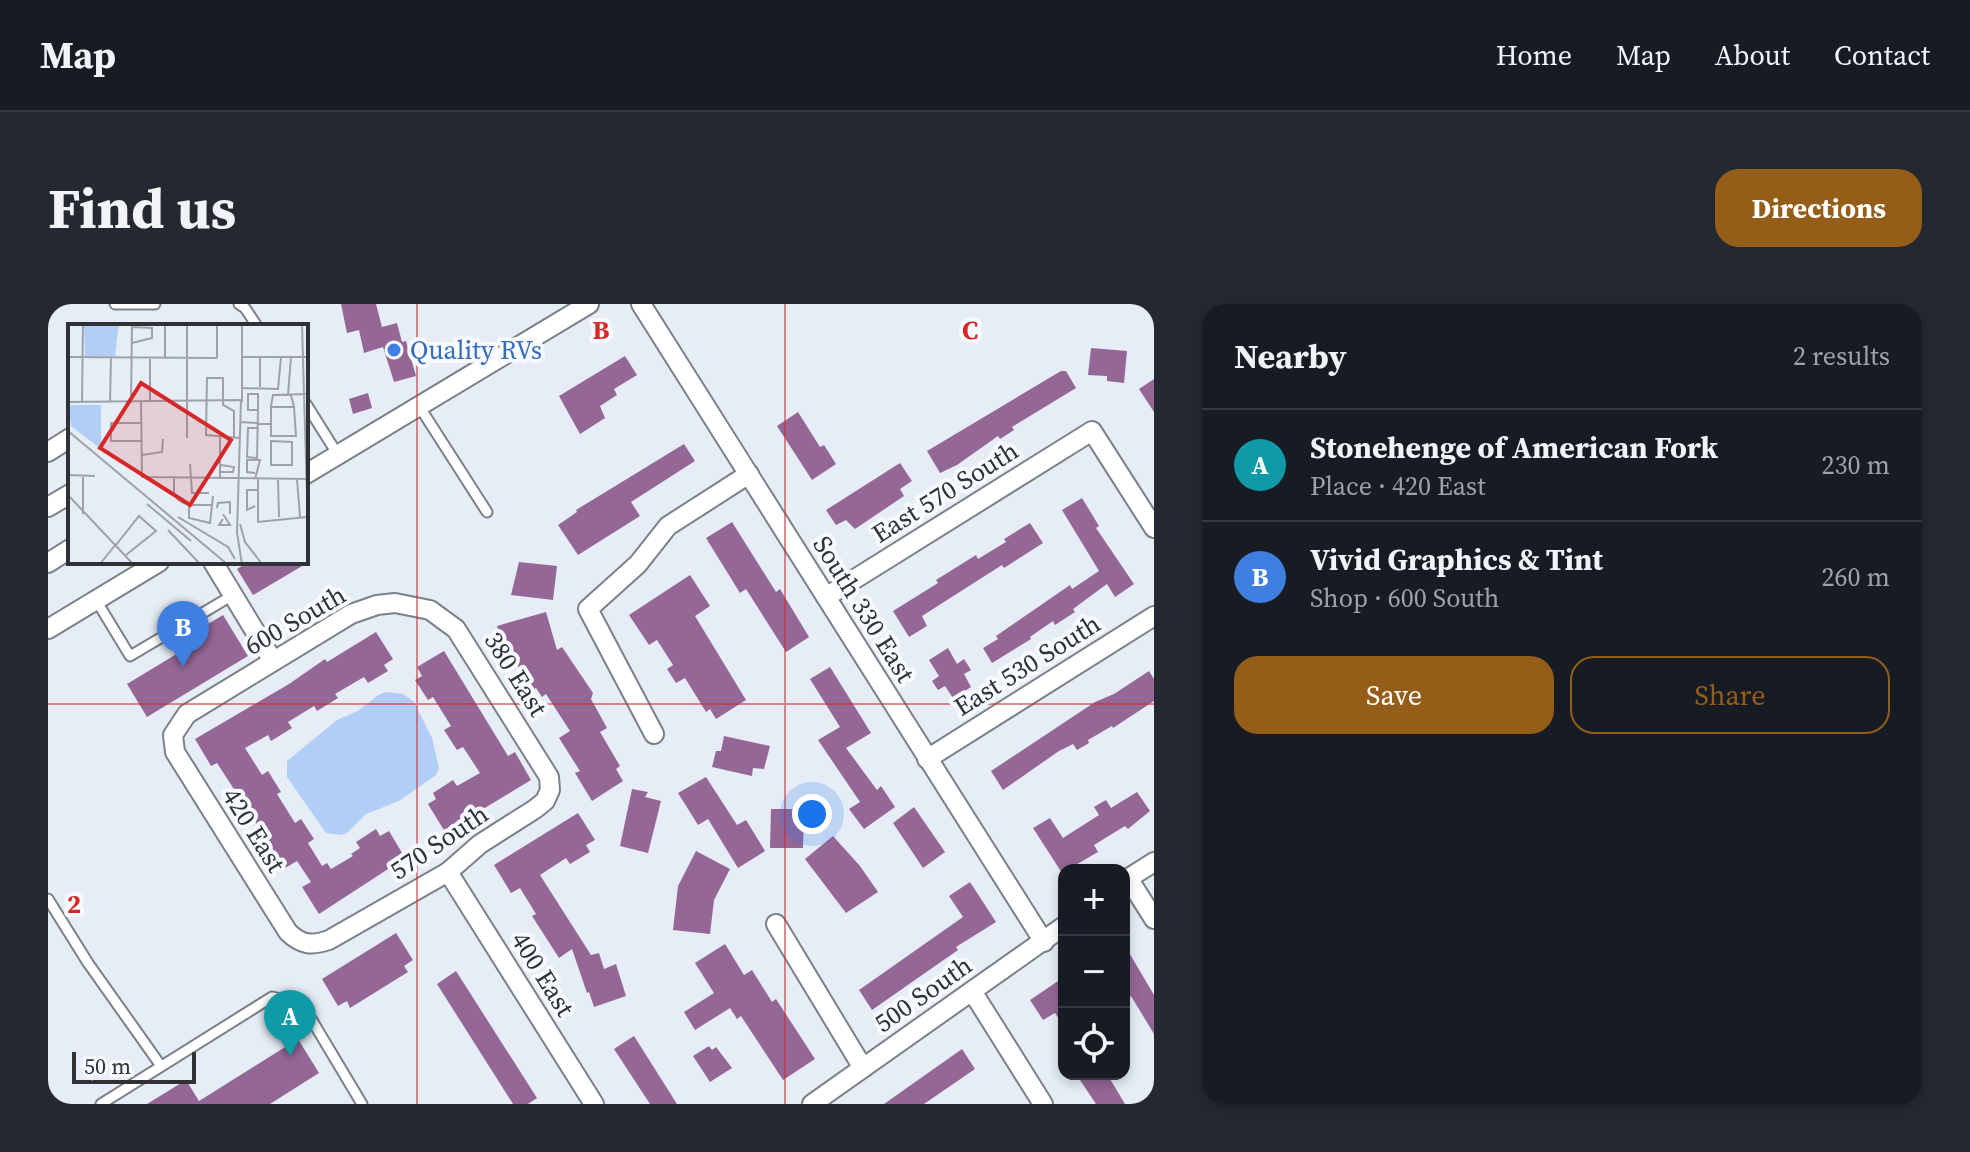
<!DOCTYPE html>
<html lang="en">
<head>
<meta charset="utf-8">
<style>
  :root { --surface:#171b24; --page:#242831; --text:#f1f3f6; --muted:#9ea1a6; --line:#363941; --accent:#955e18 }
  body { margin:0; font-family:"Source Serif 4",serif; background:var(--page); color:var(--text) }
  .controls { position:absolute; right:24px; bottom:24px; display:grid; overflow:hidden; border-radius:16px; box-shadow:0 4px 12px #0003 }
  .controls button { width:72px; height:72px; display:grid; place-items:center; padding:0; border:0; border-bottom:2px solid var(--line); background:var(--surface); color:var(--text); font:40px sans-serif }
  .scale { position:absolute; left:24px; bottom:20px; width:124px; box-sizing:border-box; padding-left:8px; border:4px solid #2f3135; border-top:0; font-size:22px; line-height:28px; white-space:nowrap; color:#2f3135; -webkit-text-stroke:6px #f7fafe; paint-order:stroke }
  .you { position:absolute; left:764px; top:510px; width:28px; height:28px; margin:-20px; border:6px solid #fff; border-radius:50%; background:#1a73e8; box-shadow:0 0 0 12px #1a73e833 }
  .badge { display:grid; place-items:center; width:52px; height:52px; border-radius:50%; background:var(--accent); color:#fff; font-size:26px; font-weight:700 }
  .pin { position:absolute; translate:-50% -66px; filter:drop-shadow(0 2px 4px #0008) }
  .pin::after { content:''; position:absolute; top:42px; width:28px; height:24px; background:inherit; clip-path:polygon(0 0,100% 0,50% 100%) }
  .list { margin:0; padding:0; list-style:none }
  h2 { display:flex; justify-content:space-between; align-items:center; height:104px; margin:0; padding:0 32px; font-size:34px }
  h2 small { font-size:26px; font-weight:400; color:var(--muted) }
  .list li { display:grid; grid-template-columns:52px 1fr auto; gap:24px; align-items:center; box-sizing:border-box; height:112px; padding:0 32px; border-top:2px solid var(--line) }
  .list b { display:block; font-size:30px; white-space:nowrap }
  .list p { margin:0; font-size:26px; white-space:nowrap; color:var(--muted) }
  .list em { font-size:26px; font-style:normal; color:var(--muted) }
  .actions { display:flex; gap:16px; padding:24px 32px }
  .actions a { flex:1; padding:18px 0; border:2px solid var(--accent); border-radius:24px; text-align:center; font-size:28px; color:var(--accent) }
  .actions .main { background:var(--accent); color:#fff }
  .icon { flex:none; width:44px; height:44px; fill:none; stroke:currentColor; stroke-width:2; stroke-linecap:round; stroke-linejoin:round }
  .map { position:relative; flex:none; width:1106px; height:800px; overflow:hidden; border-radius:24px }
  header { display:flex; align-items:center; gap:48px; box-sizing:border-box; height:112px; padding:0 40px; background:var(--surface); border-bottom:2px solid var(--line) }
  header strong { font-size:38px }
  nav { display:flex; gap:44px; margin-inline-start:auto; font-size:28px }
  .intro { display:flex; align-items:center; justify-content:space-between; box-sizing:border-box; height:192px; padding:0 48px }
  h1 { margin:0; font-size:56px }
  .button { padding:20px 36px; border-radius:24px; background:var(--accent); color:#fff; font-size:28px; font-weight:700 }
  main { display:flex; gap:48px; padding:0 48px }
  aside { flex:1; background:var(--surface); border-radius:24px; box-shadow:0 4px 12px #0003 }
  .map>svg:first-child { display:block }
  .green { fill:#b1cef6 }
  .building { fill:#956796 }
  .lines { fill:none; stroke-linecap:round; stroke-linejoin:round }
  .lane-casing { stroke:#7b8189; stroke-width:13 }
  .street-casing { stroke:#7b8189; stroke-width:22 }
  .lane { stroke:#fff; stroke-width:9 }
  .street { stroke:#fff; stroke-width:18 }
  .grid { fill:none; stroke:#d62828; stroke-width:2; stroke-opacity:0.55 }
  .shop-dot { fill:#3f7fe0; stroke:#f7fafe; stroke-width:3 }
  .labels { text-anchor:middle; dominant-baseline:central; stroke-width:8; stroke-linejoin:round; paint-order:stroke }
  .shop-label { font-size:26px; fill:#366cbe; stroke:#f7fafe; text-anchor:start }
  .street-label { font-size:26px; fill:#2f3135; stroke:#f7fafe }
  .inset-road { fill:none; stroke:#9da2a9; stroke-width:2 }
  .view { fill:#d62828; fill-opacity:0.15; stroke:#d62828; stroke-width:4 }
  .inset-edge { fill:none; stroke:#2f3135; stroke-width:4 }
  .grid-label { font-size:26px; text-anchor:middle; font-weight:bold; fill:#d62828; stroke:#f7fafe; stroke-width:8; stroke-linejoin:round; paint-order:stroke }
</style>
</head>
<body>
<header>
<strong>Map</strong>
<nav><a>Home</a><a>Map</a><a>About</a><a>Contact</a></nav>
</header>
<div class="intro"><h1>Find us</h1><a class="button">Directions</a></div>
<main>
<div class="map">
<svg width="1106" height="800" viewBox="0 0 1106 800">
  <rect width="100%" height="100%" fill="#e6edf6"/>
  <polygon class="green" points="338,388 355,390 366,398 384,434 391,464 388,471 351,497 318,510 300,528 294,531 278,529 239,473 239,457 289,416 310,407 330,391"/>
  <g class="building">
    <polygon points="293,0 328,0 334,23 349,19 354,38 358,37 368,72 346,78 335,43 316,49 311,26 299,29"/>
    <polygon points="1043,44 1079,47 1076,79 1059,77 1059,72 1040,71"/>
    <polygon points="577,52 589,71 566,85 569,91 552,102 557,114 532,130 511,92"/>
    <polygon points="1013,67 1018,67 1028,84 964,123 966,126 952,135 950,132 909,161 892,169 879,147"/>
    <polygon points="1106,75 1106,108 1091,85"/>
    <polygon points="320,89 324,104 305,110 301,95"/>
    <polygon points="750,108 772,143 776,141 788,160 764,176 729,122"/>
    <polygon points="636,140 647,157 583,198 592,212 530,251 510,221 529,208 528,206"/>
    <polygon points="852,159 864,177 852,185 856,192 807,225 798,216 788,221 778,206"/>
    <polygon points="1034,194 1051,222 1048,224 1086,280 1067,293 1059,280 1025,305 1027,308 1007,321 1005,317 982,333 983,335 944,359 935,344 950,335 948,332 1022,281 1024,285 1051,267 1014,206"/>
    <polygon points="684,218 728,288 732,285 761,333 738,348 698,285 692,289 658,234"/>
    <polygon points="982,219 995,239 956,264 954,261 874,312 879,322 861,333 845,307 890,279 888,276 928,251 930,255 958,238 956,235"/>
    <polygon points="200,258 261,258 205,291 189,265"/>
    <polygon points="471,258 509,262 505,296 463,291"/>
    <polygon points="642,271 662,302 647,312 698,396 668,415 662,405 658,408 637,374 628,379 619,365 625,361 609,336 601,341 581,311"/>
    <polygon points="498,308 509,346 514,343 545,389 543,395 559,424 552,428 572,462 568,465 575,477 544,497 527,469 532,467 511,434 522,427 498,390 494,393 488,384 484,386 480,379 474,383 467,372 472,369 464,342 455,345 449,322"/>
    <polygon points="175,311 200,352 99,413 79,380 160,331 155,323"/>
    <polygon points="328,328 345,355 336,361 340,367 320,379 316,373 287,390 290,394 269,407 266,402 240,418 244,424 223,437 220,431 197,444 214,471 220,467 233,488 229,490 247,519 253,515 266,535 260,539 274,562 279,559 283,565 305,552 303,550 312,544 308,538 328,525 332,532 341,527 357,554 271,610 254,583 263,578 249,557 237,564 169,459 163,462 147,435 241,380 277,355 279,358"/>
    <polygon points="900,344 909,360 916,355 923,366 916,370 923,383 905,394 897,382 890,386 884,377 891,372 881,356"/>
    <polygon points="396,347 460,452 467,448 483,476 397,528 380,500 388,495 385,489 405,476 409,482 432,469 415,443 409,446 396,426 403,422 385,393 380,396 367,376 374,372 369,363"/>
    <polygon points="782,363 823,429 798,444 829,486 833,482 847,503 816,525 801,505 812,498 770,436 792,423 762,375"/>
    <polygon points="1101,367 1106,375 1106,397 1065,424 1064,422 1040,436 1041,439 1029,446 1025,440 1011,447 955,486 943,467 1047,398 1066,390"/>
    <polygon points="676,432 722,442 716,465 705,464 704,472 664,463 668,447 673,447"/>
    <polygon points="658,473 689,521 698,516 717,547 690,564 660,515 650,521 630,489"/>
    <polygon points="584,485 600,488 597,493 613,497 600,549 572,542"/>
    <polygon points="1089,488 1102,507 1080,525 1077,522 1046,541 1050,548 1014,569 985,524 1002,514 1015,534 1051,511 1046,503 1058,496 1063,504"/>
    <polygon points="866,503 897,548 875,564 845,519"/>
    <polygon points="723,505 756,505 755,544 722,544"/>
    <polygon points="530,509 547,536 538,541 542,548 522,560 518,554 492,571 543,651 551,649 556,665 568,660 578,692 546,703 541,688 539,689 524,645 511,654 484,612 488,610 472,584 463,589 446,561"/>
    <polygon points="785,532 812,562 830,588 798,609 757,555"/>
    <polygon points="648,547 682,565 666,596 662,630 625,626 630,582"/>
    <polygon points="922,578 948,618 908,643 910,646 824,706 811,686 915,613 901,592"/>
    <polygon points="348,629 365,656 356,662 360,668 302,704 299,697 290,702 274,675"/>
    <polygon points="677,640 696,671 704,666 724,698 728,695 767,755 735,776 693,712 689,715 682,704 647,726 636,708 666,689 647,659"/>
    <polygon points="1076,640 1106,691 1106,730 1083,692 1080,694 1076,687"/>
    <polygon points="408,667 489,794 480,800 465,800 389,680"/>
    <polygon points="1016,673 1016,722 1007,709 995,716 982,696"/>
    <polygon points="586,732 629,800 602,800 566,745"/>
    <polygon points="250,735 271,769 222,800 99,800 138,776 151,797"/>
    <polygon points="661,742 664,746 668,743 684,764 662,778 645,752"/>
    <polygon points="914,745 927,765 876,800 836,800"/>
    <polygon points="1028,770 1059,770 1077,800 1048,800"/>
  </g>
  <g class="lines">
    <g class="lane-casing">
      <g id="lane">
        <polyline points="67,0 107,0"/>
        <polyline points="191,0 197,4 209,22"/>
        <polyline points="258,100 290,151"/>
        <polyline points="371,102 439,208"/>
        <polyline points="48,296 82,352 185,291"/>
        <polyline points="0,595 40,659 113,762"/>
        <polyline points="53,800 224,693 249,699 262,713 314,800"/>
      </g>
    </g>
    <g class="street-casing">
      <g id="street">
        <polyline points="593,0 996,638"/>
        <polyline points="0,148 22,134"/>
        <polyline points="258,170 541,0"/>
        <polyline points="0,203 22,190"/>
        <polyline points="165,258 225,357"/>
        <polyline points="0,259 22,245"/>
        <polyline points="778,293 1044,127 1106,224"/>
        <path d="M347 299 382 306 408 325 501 473 502 486 497 497 487 505 432 540 400 568 281 636C264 642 253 641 240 628L127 448 125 431 139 410 303 310 329 301Z"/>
        <polyline points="0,325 111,258"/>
        <polyline points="606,430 540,305 590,260 620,222 701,170"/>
        <polyline points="879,455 1106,312"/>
        <polyline points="400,568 546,800"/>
        <polyline points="1080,574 1106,615"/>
        <polyline points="1076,577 1106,558"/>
        <polyline points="728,620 815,764"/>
        <polyline points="924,687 995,800"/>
        <polyline points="764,800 1016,622"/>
      </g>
    </g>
    <use href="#lane" class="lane"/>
    <use href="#street" class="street"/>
  </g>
  <path class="grid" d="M369 0V800M737 0V800M0 400H1106"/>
  <circle class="shop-dot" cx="346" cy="46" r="8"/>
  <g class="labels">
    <g class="shop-label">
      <text x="362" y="46">Quality RVs</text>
    </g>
    <g class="street-label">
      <text transform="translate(897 188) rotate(-32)">East 570 South</text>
      <text transform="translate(816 305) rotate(58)">South 330 East</text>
      <text transform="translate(247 316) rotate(-30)">600 South</text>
      <text transform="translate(979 361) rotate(-32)">East 530 South</text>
      <text transform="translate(468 370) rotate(58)">380 East</text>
      <text transform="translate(206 526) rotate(58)">420 East</text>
      <text transform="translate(391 538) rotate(-34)">570 South</text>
      <text transform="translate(495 670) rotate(58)">400 East</text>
      <text transform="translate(875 690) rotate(-35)">500 South</text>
    </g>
  </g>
  <g transform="translate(20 20)">
    <rect width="240" height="240" fill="#e6edf6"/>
    <path d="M16 0H51L47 32H17ZM0 81H33V125L3 102Z" fill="#b1cef6"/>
    <path class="inset-road" d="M97 0V34M149 0V34M234 0 240 206M64 19 84 14V4L64 3M0 33 149 34M174 33H240M82 34V78M192 63V33M173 64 210 65 213 33M220 71 223 33M223 71 226 83H203V112H228L226 83M173 76 169 209 174 240M0 78 173 76M14 78 15 0M73 78 74 153 240 155M174 78V0M42 79 43 33M63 79 64 0M203 82 205 71 240 70M173 98 203 100M73 99H43V117H74M190 104H180L179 133 189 134 190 86V70H180V86H190M0 107 159 240M152 113V155M166 113V87L155 81V54H139L138 111 172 114M119 114V0M203 117 224 118V141H203ZM74 131 94 128 95 115M122 140 124 169H141M153 148H165L166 143 153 141M187 149 179 148V136H192L187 155M0 151 27 152M15 152V190M106 154V171L117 180 109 175M190 155V198L239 193M210 155 211 193M229 155 232 193M0 171 65 240M79 180 123 217M143 181H121V194L142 199 145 172M187 182 179 186V166H190M149 184 150 179 162 178V190M155 190 162 201H151L155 195M110 193 160 223 167 235M172 200 177 218 194 240M100 206 132 240M48 221 71 192 88 207 58 231M32 240 48 220"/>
    <path class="view" d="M73 59 163 116 122 181 32 124Z"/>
    <rect width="240" height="240" class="inset-edge"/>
  </g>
  <g class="grid-label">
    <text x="553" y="35">B</text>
    <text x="922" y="35">C</text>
    <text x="26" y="609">2</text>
  </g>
</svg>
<div class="controls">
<button>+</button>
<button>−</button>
<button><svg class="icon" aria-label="locate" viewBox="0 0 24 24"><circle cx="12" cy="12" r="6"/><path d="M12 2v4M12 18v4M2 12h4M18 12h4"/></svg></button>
</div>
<div class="scale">50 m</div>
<div class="you"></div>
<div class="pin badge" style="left:242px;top:752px;background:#0f9aa8">A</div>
<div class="pin badge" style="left:135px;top:363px;background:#3f7fe0">B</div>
</div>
<aside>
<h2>Nearby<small>2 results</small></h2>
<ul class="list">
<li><span class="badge" style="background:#0f9aa8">A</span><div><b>Stonehenge of American Fork</b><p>Place · 420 East</p></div><em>230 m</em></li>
<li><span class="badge" style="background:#3f7fe0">B</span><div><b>Vivid Graphics &amp; Tint</b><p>Shop · 600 South</p></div><em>260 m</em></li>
</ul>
<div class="actions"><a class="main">Save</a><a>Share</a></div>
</aside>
</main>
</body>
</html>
